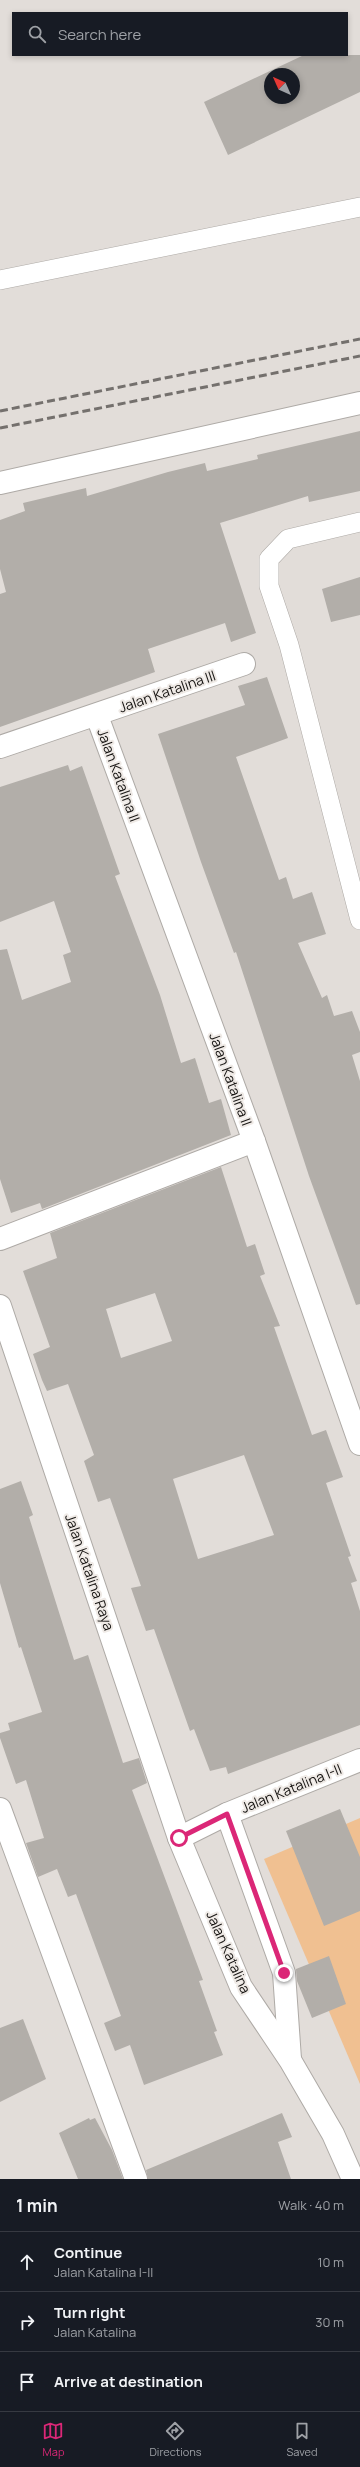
<!DOCTYPE html>
<html lang="en">
<head>
<meta charset="utf-8">
<style>
  :root { --surface:#171b24; --page:#242831; --text:#f1f3f6; --muted:#9ea1a6; --line:#363941; --accent:#db2777 }
  body { margin:0; font-family:Manrope,sans-serif; background:var(--page); color:var(--text) }
  .compass { position:absolute; left:264px; top:68px; width:36px; height:36px; border-radius:50%; background:var(--surface); box-shadow:0 2px 6px #0003; rotate:315deg }
  .stop { position:absolute; width:12px; height:12px; margin:-9px; border:3px solid #db2777; border-radius:50%; background:#fff }
  .stop.end { background:#db2777; border-color:#fff; box-shadow:0 1px 4px #0008 }
  .list { margin:0; padding:0; list-style:none }
  h2 { display:flex; justify-content:space-between; align-items:center; height:52px; margin:0; padding:0 16px; font-size:17px }
  h2 small { font-size:13px; font-weight:400; color:var(--muted) }
  .list li { display:grid; grid-template-columns:26px 1fr auto; gap:12px; align-items:center; box-sizing:border-box; height:60px; padding:0 16px; border-top:1px solid var(--line) }
  .list b { display:block; font-size:15px; white-space:nowrap }
  .list p { margin:0; font-size:13px; white-space:nowrap; color:var(--muted) }
  .list em { font-size:13px; font-style:normal; color:var(--muted) }
  .icon { flex:none; width:22px; height:22px; fill:none; stroke:currentColor; stroke-width:2; stroke-linecap:round; stroke-linejoin:round }
  .map { position:relative; flex:none; width:360px; height:2179px; overflow:hidden }
  .search { position:absolute; background:var(--surface); box-shadow:0 2px 6px #0003; left:12px; right:12px; top:12px; height:44px; display:flex; align-items:center; gap:10px; box-sizing:border-box; padding:0 14px; border-radius:0px; color:var(--muted); font-size:15px }
  .sheet { height:232px; background:var(--surface) }
  nav { display:flex; justify-content:space-around; align-items:center; box-sizing:border-box; height:56px; border-top:1px solid var(--line); background:var(--surface); font-size:11px; color:var(--muted) }
  nav a { display:grid; justify-items:center; gap:2px }
  nav .on { color:var(--accent) }
  .map>svg:first-child { display:block }
  .green { fill:#f0c091 }
  .building { fill:#b2aea9; fill-rule:evenodd }
  .lines { fill:none; stroke-linecap:round; stroke-linejoin:round }
  .lane-casing { stroke:#aeaaa6; stroke-width:20 }
  .street-casing { stroke:#aeaaa6; stroke-width:24 }
  .lane { stroke:#fff; stroke-width:19 }
  .street { stroke:#fff; stroke-width:22 }
  .rail { stroke:#74706d; stroke-width:3; stroke-dasharray:8 4; stroke-linecap:butt }
  .route { stroke:#db2777; stroke-width:5 }
  .labels { text-anchor:middle; dominant-baseline:central; stroke-width:4; stroke-linejoin:round; paint-order:stroke }
  .street-label { font-size:14px; fill:#151311; stroke:#efeae6 }
</style>
</head>
<body>
<div class="map">
<svg width="360" height="2179" viewBox="0 0 360 2179">
  <rect width="100%" height="100%" fill="#e2ddd9"/>
  <polygon class="green" points="360,1818 360,2084 264,1859"/>
  <g class="building">
    <path d="M304 55H360V92L228 155 204 102ZM270 74H294V98H270Z"/>
    <polygon points="360,431 360,491 309,502 308,496 220,523 256,633 231,642 225,623 148,649 155,672 0,727 0,594 6,592 0,569 0,520 25,511 23,503 86,488 87,496 168,472 205,463 207,471 258,459 257,455"/>
    <polygon points="360,577 360,615 331,622 322,589"/>
    <polygon points="267,677 288,738 236,757 279,880 286,877 293,899 312,892 326,934 298,943 322,998 327,995 334,1016 352,1011 360,1032 360,1052 352,1055 360,1081 360,1304 356,1305 309,1176 236,952 234,953 201,862 158,734 245,705 238,686"/>
    <polygon points="68,765 70,771 82,766 120,874 115,876 160,995 181,1063 195,1058 209,1103 221,1099 231,1135 42,1209 40,1203 11,1213 0,1179 0,950 7,949 22,1000 71,982 63,955 71,952 54,901 0,922 0,787"/>
    <path d="M221 1167 247 1247 255 1244 265 1274 260 1276 280 1326 274 1327 312 1435 326 1430 343 1477 326 1483 351 1556 348 1557 357 1581 351 1583 360 1611V1725L228 1774 226 1767 210 1771 194 1729 190 1731 154 1629 146 1631 131 1588 141 1586 110 1498 98 1502 84 1461 94 1455 68 1384 47 1391 42 1380 33 1354 50 1347 23 1271 57 1258 50 1233ZM155 1293 172 1341 121 1358 106 1309ZM244 1455 274 1535 198 1559 173 1479Z"/>
    <polygon points="21,1481 33,1515 29,1517 74,1660 88,1655 123,1763 139,1758 147,1783 132,1790 203,1980 199,1981 217,2031 214,2032 223,2055 144,2085 130,2045 115,2051 104,2023 121,2016 76,1894 68,1897 57,1869 38,1877 26,1843 44,1838 26,1780 16,1784 0,1738 0,1733 10,1730 8,1723 42,1712 21,1647 19,1648 0,1583 0,1489"/>
    <polygon points="340,1809 360,1857 360,1911 324,1926 286,1831"/>
    <polygon points="329,1956 346,2004 312,2018 297,1981 296,1969"/>
    <polygon points="23,2019 46,2079 0,2102 0,2028"/>
    <polygon points="282,2113 292,2137 278,2142 291,2179 148,2179 146,2170"/>
    <polygon points="89,2118 90,2120 95,2118 112,2150 123,2179 78,2179 59,2133"/>
  </g>
  <g class="lines">
    <g class="lane-casing">
      <g id="lane">
        <polyline points="0,280 360,207"/>
        <polyline points="360,522 288,539 269,559 269,586 289,645 360,920"/>
      </g>
    </g>
    <g class="street-casing">
      <g id="street">
        <polyline points="0,483 360,403"/>
        <polyline points="97,716 254,1141 360,1444"/>
        <polyline points="0,747 244,664"/>
        <polyline points="0,1239 254,1141"/>
        <polyline points="0,1306 179,1838 241,1987 290,2060 333,2134 353,2179"/>
        <polyline points="0,1809 136,2179"/>
        <polyline points="227,1814 284,1973 290,2059"/>
        <polyline points="179,1838 227,1814 360,1760"/>
      </g>
    </g>
    <use href="#lane" class="lane"/>
    <use href="#street" class="street"/>
    <g class="rail">
      <polyline points="0,411 360,339"/>
      <polyline points="0,428 360,356"/>
    </g>
  </g>
  <g class="lines">
    <polyline class="route" points="179,1838 227,1814 284,1973"/>
  </g>
  <g class="labels">
    <g class="street-label">
      <text transform="translate(167 691) rotate(-19)">Jalan Katalina III</text>
      <text transform="translate(119 775) rotate(70)">Jalan Katalina II</text>
      <text transform="translate(231 1079) rotate(70)">Jalan Katalina II</text>
      <text transform="translate(90 1572) rotate(71)">Jalan Katalina Raya</text>
      <text transform="translate(291 1788) rotate(-22)">Jalan Katalina I-II</text>
      <text transform="translate(229 1952) rotate(66)">Jalan Katalina</text>
    </g>
  </g>
</svg>
<svg class="compass" viewBox="-18 -18 36 36"><path d="M0-13l5 13h-10z" fill="#e53935"/><path d="M0 13l5-13h-10z" fill="#9ea1a6"/></svg>
<div class="stop" style="left:179px;top:1838px"></div>
<div class="stop end" style="left:284px;top:1973px"></div>
<div class="search"><svg class="icon" aria-label="search" viewBox="0 0 24 24"><circle cx="10" cy="10" r="6"/><path d="M15 15l6 6"/></svg>Search here</div>
</div>
<section class="sheet">
<h2>1 min<small>Walk · 40 m</small></h2>
<ul class="list">
<li><svg class="icon" aria-label="ahead" viewBox="0 0 24 24"><path d="M12 20V5M6 11l6-6 6 6"/></svg><div><b>Continue</b><p>Jalan Katalina I-II</p></div><em>10 m</em></li>
<li><svg class="icon" aria-label="right" viewBox="0 0 24 24"><path d="M7 20v-9h11M14 6l5 5-5 5"/></svg><div><b>Turn right</b><p>Jalan Katalina</p></div><em>30 m</em></li>
<li><svg class="icon" aria-label="arrive" viewBox="0 0 24 24"><path d="M6 21V4h12l-3 4 3 4H6"/></svg><div><b>Arrive at destination</b></div></li>
</ul>
</section>
<nav>
<a class="on"><svg class="icon" aria-label="map" viewBox="0 0 24 24"><path d="M3 6l6-2 6 2 6-2v14l-6 2-6-2-6 2zM9 4v14M15 6v14"/></svg>Map</a>
<a><svg class="icon" aria-label="directions" viewBox="0 0 24 24"><path d="M12 3l9 9-9 9-9-9zM9 14v-3h6M13 9l2 2-2 2"/></svg>Directions</a>
<a><svg class="icon" aria-label="saved" viewBox="0 0 24 24"><path d="M7 4h10v16l-5-4-5 4z"/></svg>Saved</a>
</nav>
</body>
</html>
